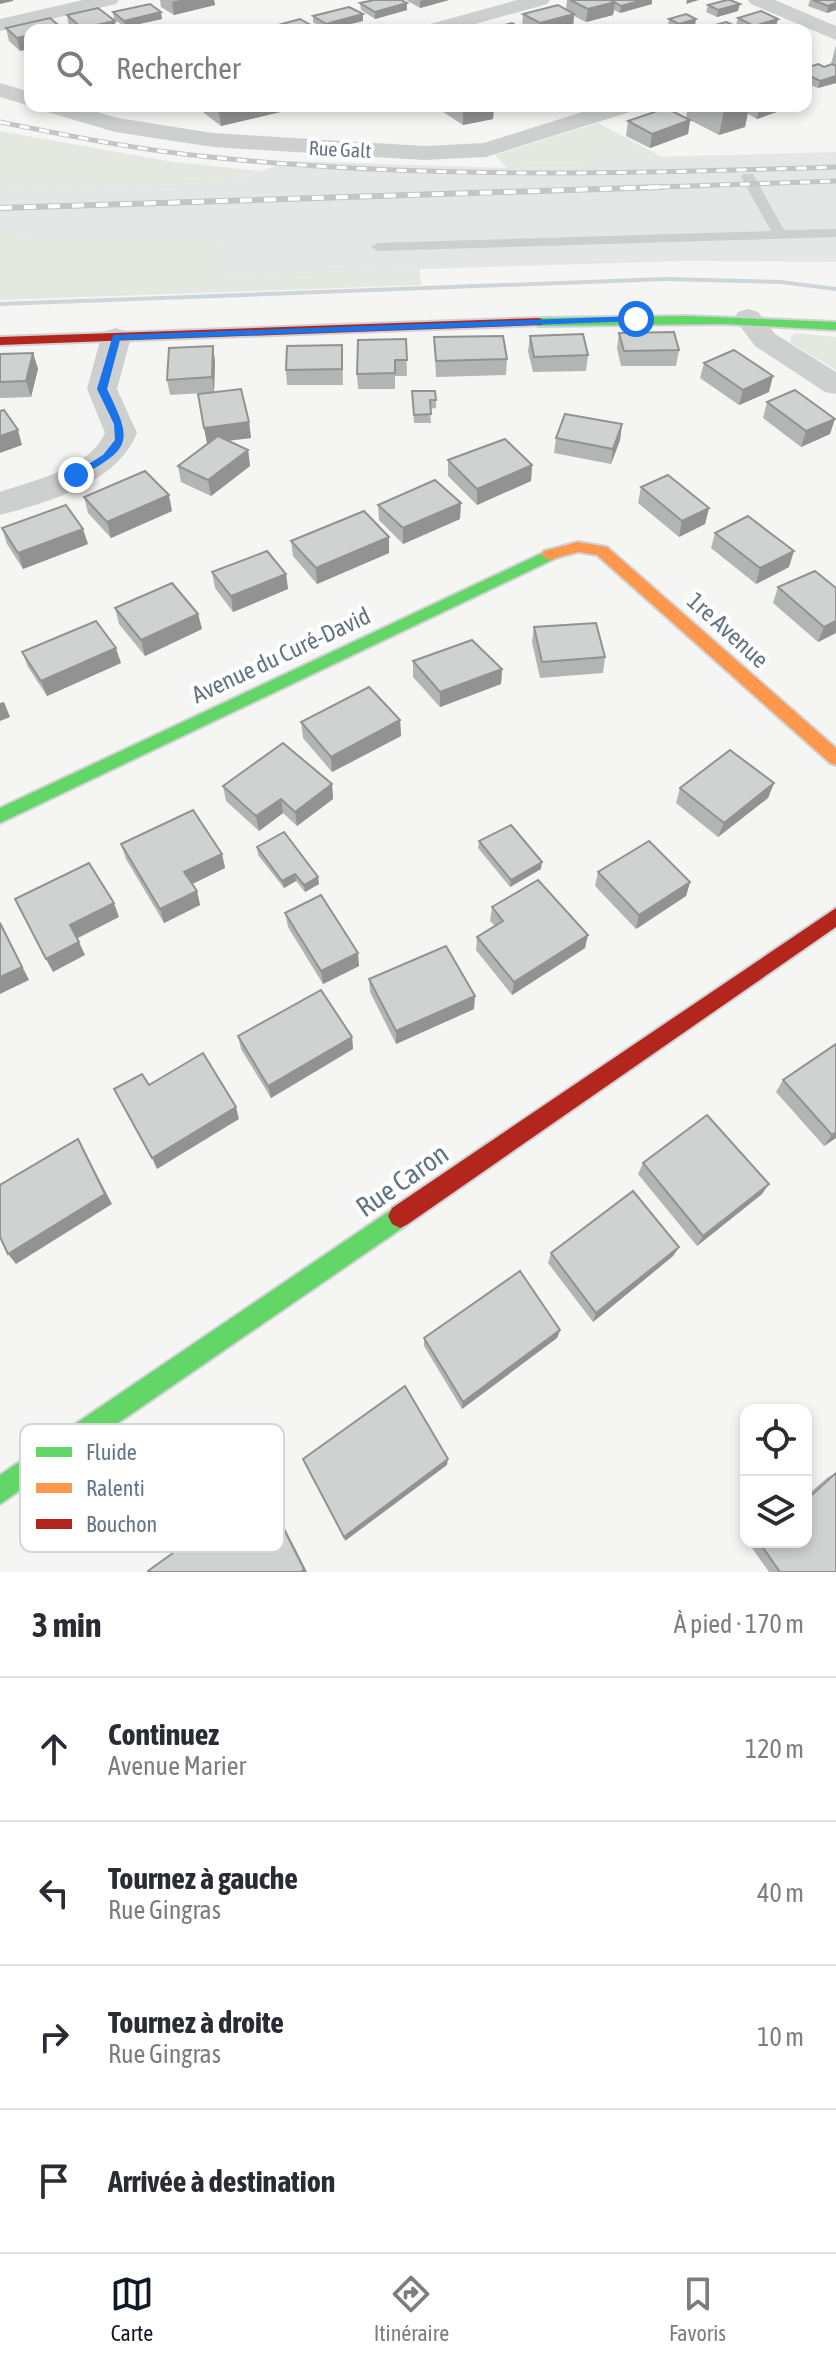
<!DOCTYPE html>
<html lang="fr">
<head>
<meta charset="utf-8">
<style>
  :root { --surface:#fff; --page:#f2f2f3; --text:#2b2b33; --muted:#7c7c81; --line:#e1e1e2; --accent:#111827 }
  body { margin:0; font-family:"Asap Condensed",sans-serif; background:var(--page); color:var(--text) }
  .controls { position:absolute; right:24px; bottom:24px; display:grid; overflow:hidden; border-radius:16px; box-shadow:0 4px 12px #0003 }
  .controls button { width:72px; height:72px; display:grid; place-items:center; padding:0; border:0; border-bottom:2px solid var(--line); background:var(--surface); color:var(--text); font:40px sans-serif }
  .stop { position:absolute; width:24px; height:24px; margin:-18px; border:6px solid #1a73e8; border-radius:50%; background:#fff }
  .stop.end { background:#1a73e8; border-color:#fff; box-shadow:0 2px 8px #0008 }
  .list { margin:0; padding:0; list-style:none }
  h2 { display:flex; justify-content:space-between; align-items:center; height:104px; margin:0; padding:0 32px; font-size:34px }
  h2 small { font-size:26px; font-weight:400; color:var(--muted) }
  .list li { display:grid; grid-template-columns:52px 1fr auto; gap:24px; align-items:center; box-sizing:border-box; height:144px; padding:0 32px; border-top:2px solid var(--line) }
  .list b { display:block; font-size:30px; white-space:nowrap }
  .list p { margin:0; font-size:26px; white-space:nowrap; color:var(--muted) }
  .list em { font-size:26px; font-style:normal; color:var(--muted) }
  .icon { flex:none; width:44px; height:44px; fill:none; stroke:currentColor; stroke-width:2; stroke-linecap:round; stroke-linejoin:round }
  .map { position:relative; flex:none; width:836px; height:1572px; overflow:hidden }
  .search { position:absolute; background:var(--surface); box-shadow:0 4px 12px #0003; left:24px; right:24px; top:24px; height:88px; display:flex; align-items:center; gap:20px; box-sizing:border-box; padding:0 28px; border-radius:16px; color:var(--muted); font-size:30px }
  .sheet { height:680px; background:var(--surface) }
  nav { display:flex; justify-content:space-around; align-items:center; box-sizing:border-box; height:112px; border-top:2px solid var(--line); background:var(--surface); font-size:22px; color:var(--muted) }
  nav a { display:grid; justify-items:center; gap:4px }
  nav .on { color:var(--accent) }
  .map>svg:first-child { display:block }
  .built { fill:#e5e7e6 }
  .green { fill:#e4e8e1 }
  .lines { fill:none; stroke-linecap:round; stroke-linejoin:round }
  .stream { fill:#ced6d9; fill-rule:evenodd }
  .fast-casing { stroke:#d0d2d3; stroke-width:4 }
  .slow-casing { stroke:#d0d2d3; stroke-width:4 }
  .jam-casing { stroke:#d0d2d3; stroke-width:4 }
  .lane { fill:#ced0d0; fill-rule:evenodd }
  .street { fill:#ced0d0; fill-rule:evenodd }
  .fast { fill:#63d668; fill-rule:evenodd }
  .slow { fill:#ff974d; fill-rule:evenodd }
  .jam { fill:#b3261e; fill-rule:evenodd }
  .rail-far1-casing { stroke:#c4c5c6; stroke-width:5 }
  .rail-casing { stroke:#c4c5c6; stroke-width:6 }
  .rail-far1 { stroke:#fff; stroke-width:3; stroke-dasharray:10; stroke-linecap:butt }
  .rail { stroke:#fff; stroke-width:4; stroke-dasharray:12; stroke-linecap:butt }
  .wall { fill:#b3b4b4 }
  .shaded-wall { fill:#929292 }
  .building { fill:#d0d1d1; stroke:#929292; stroke-width:2 }
  .route { fill:#1a73e8 }
  .labels { text-anchor:middle; dominant-baseline:central; stroke-width:8; stroke-linejoin:round; paint-order:stroke }
  .far-street-label { font-size:20px; fill:#637585; stroke:#fff }
  .street-label { font-size:24px; fill:#637585; stroke:#fff }
  .near-street-label { font-size:28px; fill:#637585; stroke:#fff }
  .key { fill:#fff; stroke:#d0d6da; stroke-width:2 }
  .key-label { font-size:22px; fill:#637585 }
</style>
</head>
<body>
<div class="map">
<svg width="836" height="1572" viewBox="0 0 836 1572">
  <rect width="100%" height="100%" fill="#f5f5f3"/>
  <polygon class="built" points="836,152 836,262 687,261 218,275 221,239 0,234 0,191 230,182 290,161 507,168 594,167 617,158"/>
  <g class="green">
    <polygon points="598,123 664,158 617,158 594,167 507,168 495,155"/>
    <polygon points="0,131 167,161 259,171 230,182 0,191"/>
    <polygon points="0,234 221,238 219,275 419,269 421,285 0,300"/>
    <polygon points="795,333 836,337 836,370 791,343 791,337"/>
  </g>
  <g class="lines">
    <polygon class="stream" points="665,277 781,280 836,287 836,291 781,284 665,281 0,306 0,302"/>
    <g class="fast-casing">
      <g id="fast">
        <polygon points="687,316 836,322 836,330 724,324 538,326 532,322 538,318"/>
        <polygon points="549,550 554,551 554,559 0,823 0,808"/>
        <polygon points="400,1204 408,1208 412,1216 408,1224 0,1504 0,1475"/>
      </g>
    </g>
    <g class="slow-casing">
      <polygon id="slow" points="578,542 607,547 836,748 836,765 830,763 597,555 578,552 549,560 541,555 544,551"/>
    </g>
    <g class="jam-casing">
      <g id="jam">
        <polygon points="538,318 542,319 542,325 0,345 0,337"/>
        <polygon points="836,908 836,927 408,1224 400,1228 392,1224 388,1216 392,1208"/>
      </g>
    </g>
    <polygon class="lane" points="743,174 753,174 784,230 836,229 836,237 378,251 371,247 378,243 771,231 741,177"/>
    <g class="street">
      <polygon points="83,0 119,0 116,4 0,31 0,19"/>
      <polygon points="517,0 550,0 547,4 454,30 420,30 423,26"/>
      <polygon points="748,0 775,0 836,26 836,40 751,4"/>
      <polygon points="0,83 30,92 30,106 0,97"/>
      <polygon points="40,106 76,106 118,118 213,133 424,146 484,143 601,106 637,106 633,111 486,157 424,160 213,147 115,132 44,111"/>
      <polygon points="748,309 758,312 775,334 836,372 836,394 825,392 755,346 734,318 738,312"/>
      <path d="M116 328 126 331 131 337 117 389 137 433C117 483 49 502 0 515V492C34 480 89 469 105 433L87 389 101 337 106 331Z"/>
    </g>
    <use href="#fast" class="fast"/>
    <use href="#slow" class="slow"/>
    <use href="#jam" class="jam"/>
    <g class="rail-far1-casing">
      <g id="rail-far1">
        <path d="M0 122C70 136 139 150 210 157 418 179 627 174 836 167"/>
        <polyline points="600,189 836,181"/>
      </g>
    </g>
    <g class="rail-casing">
      <polyline id="rail" points="0,208 662,187"/>
    </g>
    <use href="#rail-far1" class="rail-far1"/>
    <use href="#rail" class="rail"/>
  </g>
  <g class="wall">
    <polygon points="160,0 214,0 215,5 174,15 161,7"/>
    <polygon points="406,0 449,0 420,8"/>
    <polygon points="567,0 652,0 652,4 620,13 614,10 613,15 586,22 574,16 573,27 562,30 527,30 522,27 523,14 566,9"/>
    <polygon points="810,0 836,0 836,10 827,13 808,6"/>
    <polygon points="360,3 407,10 375,19 361,10"/>
    <polygon points="708,5 738,11 717,17 706,12"/>
    <polygon points="113,12 162,19 125,27 114,19"/>
    <polygon points="67,15 116,30 71,30 69,28"/>
    <polygon points="313,16 363,21 325,30 313,22"/>
    <polygon points="738,18 778,19 776,26 761,30 747,30 736,25"/>
    <polygon points="669,19 695,26 676,30 668,26"/>
    <polygon points="6,28 30,30 20,51 9,41"/>
    <polygon points="836,45 836,83 818,88 808,84 806,91 806,68 824,67 831,64"/>
    <polygon points="203,106 293,106 293,109 221,126 204,113"/>
    <polygon points="434,106 494,106 493,119 463,125"/>
    <polygon points="499,106 529,106 510,112"/>
    <polygon points="688,106 783,106 782,110 757,119 748,114 745,127 719,135 690,120 688,134 650,148 626,136 628,121 686,118"/>
    <polygon points="619,333 679,350 676,366 621,366 617,348"/>
    <polygon points="530,336 588,355 586,371 533,372 528,351"/>
    <polygon points="434,337 507,359 506,375 436,377"/>
    <polygon points="406,339 407,376 395,376 395,389 358,389 357,374"/>
    <polygon points="342,345 343,385 287,385 286,370"/>
    <polygon points="33,353 38,369 31,397 0,398 0,354"/>
    <polygon points="215,361 214,392 249,422 251,438 228,441 248,450 250,466 211,496 181,482 178,466 209,443 207,443 198,394 203,393 170,395 167,380"/>
    <polygon points="704,363 769,392 739,405 700,378"/>
    <polygon points="412,391 436,400 436,408 430,409 431,423 414,423"/>
    <polygon points="767,402 830,434 801,447 763,418"/>
    <polygon points="622,424 620,440 611,464 554,453 556,438"/>
    <polygon points="448,460 532,465 531,481 477,505 448,476"/>
    <polygon points="641,487 709,508 705,524 679,537 638,503"/>
    <polygon points="84,497 172,511 111,538 88,513"/>
    <polygon points="378,505 460,519 403,544 379,520"/>
    <polygon points="2,528 88,544 23,569 7,544"/>
    <polygon points="715,533 789,567 756,584 711,548"/>
    <polygon points="291,541 389,553 317,584 293,556"/>
    <polygon points="212,572 286,574 288,589 233,612 215,588"/>
    <polygon points="778,587 836,588 836,633 818,642 773,603"/>
    <polygon points="115,608 198,614 202,629 145,656 119,624"/>
    <polygon points="534,627 605,657 603,673 540,678 532,642"/>
    <polygon points="22,652 121,663 47,696 28,667"/>
    <polygon points="413,661 502,669 501,684 440,707 413,677"/>
    <polygon points="400,720 401,736 332,772 303,738 301,722"/>
    <polygon points="774,783 768,798 718,837 676,803 680,788"/>
    <polygon points="332,784 333,799 297,826 283,813 259,831 226,801 223,786"/>
    <polygon points="479,841 541,869 510,887 478,848"/>
    <polygon points="121,844 222,854 225,868 192,884 197,891 200,905 164,923 126,859"/>
    <polygon points="257,847 318,877 319,884 305,892 296,881 284,888 258,855"/>
    <polygon points="598,872 690,882 686,896 636,929 595,886"/>
    <polygon points="492,907 585,948 512,995 476,950 477,937 495,926 490,921"/>
    <polygon points="285,913 359,966 323,984 288,927"/>
    <polygon points="369,979 474,1009 396,1044 370,992"/>
    <polygon points="238,1036 352,1037 353,1049 271,1098 241,1049"/>
    <polygon points="783,1080 836,1138 824,1146 776,1092"/>
    <polygon points="643,1163 762,1194 697,1246 638,1174"/>
    <polygon points="679,1247 673,1256 593,1322 548,1263 551,1253"/>
    <polygon points="560,1330 557,1338 462,1409 424,1346 424,1338"/>
    <polygon points="836,1473 836,1572 769,1572 750,1545 753,1542 806,1542 806,1496 828,1477"/>
  </g>
  <g class="shaded-wall">
    <polygon points="0,0 13,0 13,1 0,4"/>
    <polygon points="180,0 214,0 215,5 174,15 172,2"/>
    <polygon points="423,0 449,0 420,8 420,1"/>
    <polygon points="643,0 652,0 652,4 620,13 621,6"/>
    <polygon points="687,0 699,0 686,4"/>
    <polygon points="615,2 613,15 586,22 588,9"/>
    <polygon points="407,3 407,10 375,19 375,12"/>
    <polygon points="836,3 836,10 827,13 828,6"/>
    <polygon points="740,4 738,11 717,17 718,10"/>
    <polygon points="161,12 162,19 125,27 124,21"/>
    <polygon points="363,14 363,21 326,30 326,24"/>
    <polygon points="574,14 573,27 562,30 539,30 540,23"/>
    <polygon points="696,19 695,26 678,30 679,24"/>
    <polygon points="778,19 776,26 761,30 753,30 754,26"/>
    <polygon points="115,21 116,30 94,30 96,25"/>
    <polygon points="30,35 30,49 20,51 17,38"/>
    <polygon points="836,76 836,83 818,88 820,81"/>
    <polygon points="245,106 293,106 293,109 221,126 219,112"/>
    <polygon points="488,106 494,106 493,119 463,125 463,111"/>
    <polygon points="510,106 529,106 510,112"/>
    <polygon points="725,106 749,106 745,127 719,135"/>
    <polygon points="760,106 783,106 782,110 757,119"/>
    <polygon points="690,120 688,134 650,148 652,134"/>
    <polygon points="213,346 215,361 214,393 212,377"/>
    <polygon points="33,353 38,369 31,397 26,381"/>
    <polygon points="773,376 769,392 739,405 743,390"/>
    <polygon points="835,419 830,434 801,447 806,431"/>
    <polygon points="249,422 251,438 207,443 204,428"/>
    <polygon points="622,424 620,440 611,464 613,449"/>
    <polygon points="18,430 22,445 0,453 0,436"/>
    <polygon points="248,450 250,466 211,496 208,480"/>
    <polygon points="532,465 531,481 477,505 477,489"/>
    <polygon points="169,495 172,511 111,538 107,522"/>
    <polygon points="461,503 460,519 403,544 403,528"/>
    <polygon points="709,508 705,524 679,537 682,521"/>
    <polygon points="83,529 88,544 23,569 18,553"/>
    <polygon points="389,537 389,553 317,584 316,568"/>
    <polygon points="794,551 789,567 756,584 760,568"/>
    <polygon points="286,574 288,589 233,612 231,596"/>
    <polygon points="198,614 202,629 145,656 141,640"/>
    <polygon points="836,621 836,633 818,642 824,627"/>
    <polygon points="116,648 121,663 47,696 41,681"/>
    <polygon points="502,669 501,684 440,707 440,692"/>
    <polygon points="4,702 10,717 0,721 0,703"/>
    <polygon points="400,720 401,736 332,772 331,757"/>
    <polygon points="774,783 768,798 718,837 724,823"/>
    <polygon points="332,784 333,799 297,826 295,812"/>
    <polygon points="281,799 283,813 259,831 256,816"/>
    <polygon points="222,854 225,868 188,886 184,872"/>
    <polygon points="542,862 541,869 510,887 511,880"/>
    <polygon points="295,874 296,881 284,888 282,881"/>
    <polygon points="318,877 319,884 305,892 304,885"/>
    <polygon points="690,882 686,896 636,929 639,915"/>
    <polygon points="197,891 200,905 164,923 160,909"/>
    <polygon points="114,903 119,917 76,939 70,925"/>
    <polygon points="0,922 29,980 0,994"/>
    <polygon points="588,935 585,948 512,995 514,982"/>
    <polygon points="79,942 85,955 53,972 46,959"/>
    <polygon points="358,953 359,966 323,984 321,971"/>
    <polygon points="475,996 474,1009 396,1044 396,1031"/>
    <polygon points="352,1037 353,1049 271,1098 268,1086"/>
    <polygon points="236,1107 239,1119 157,1169 152,1158"/>
    <polygon points="836,1132 836,1138 824,1146 832,1135"/>
    <polygon points="78,1139 112,1204 16,1264 8,1254"/>
    <polygon points="769,1184 762,1194 697,1246 703,1236"/>
    <polygon points="679,1247 673,1256 593,1322 596,1313"/>
    <polygon points="560,1330 557,1338 462,1409 463,1402"/>
    <polygon points="448,1459 447,1465 345,1541 344,1537"/>
    <polygon points="263,1488 267,1493 307,1572 301,1572"/>
  </g>
  <g class="building">
    <polygon points="374,0 401,0 407,3 375,12 360,3"/>
    <polygon points="570,0 611,0 615,2 588,9"/>
    <polygon points="611,0 643,0 621,6"/>
    <polygon points="727,0 730,0 740,4 718,10 708,5"/>
    <polygon points="813,0 836,0 836,3 828,6"/>
    <polygon points="150,4 161,12 124,21 113,12"/>
    <polygon points="558,5 574,14 540,23 523,14"/>
    <polygon points="349,7 363,14 326,24 313,16"/>
    <polygon points="98,8 115,21 96,25 100,29 84,30 67,15"/>
    <polygon points="761,11 778,19 754,26 738,18"/>
    <polygon points="686,14 696,19 679,24 669,19"/>
    <polygon points="50,18 64,30 30,30 30,35 17,38 6,28"/>
    <polygon points="300,19 314,27 304,30 271,30 267,28"/>
    <polygon points="726,22 744,30 715,30 708,27"/>
    <polygon points="512,23 524,30 487,30"/>
    <polygon points="818,64 824,67 832,64 836,66 836,76 820,81 806,74 806,68"/>
    <polygon points="211,106 245,106 219,112"/>
    <polygon points="455,106 488,106 463,111"/>
    <polygon points="666,108 690,120 652,134 628,121"/>
    <polygon points="674,332 679,350 624,351 619,333"/>
    <polygon points="583,334 588,355 534,357 530,336"/>
    <polygon points="503,336 507,359 436,361 434,337"/>
    <polygon points="406,339 407,360 395,360 395,373 357,374 358,340"/>
    <polygon points="342,345 342,369 286,370 287,346"/>
    <polygon points="213,346 212,377 167,380 169,348"/>
    <polygon points="734,350 773,376 743,390 704,363"/>
    <polygon points="33,353 26,381 0,382 0,354"/>
    <polygon points="241,389 249,422 204,428 198,394"/>
    <polygon points="795,390 835,419 806,431 767,402"/>
    <polygon points="412,391 435,391 436,400 430,400 431,414 414,415"/>
    <polygon points="4,410 18,430 0,436 0,411"/>
    <polygon points="565,414 622,424 613,449 556,438"/>
    <polygon points="218,436 248,450 208,480 178,466"/>
    <polygon points="505,439 532,465 477,489 448,460"/>
    <polygon points="145,471 169,495 107,522 84,497"/>
    <polygon points="668,475 709,508 682,521 641,487"/>
    <polygon points="435,480 461,503 403,528 378,505"/>
    <polygon points="66,505 83,529 18,553 2,528"/>
    <polygon points="364,511 389,537 316,568 291,541"/>
    <polygon points="748,516 794,551 760,568 715,533"/>
    <polygon points="267,551 286,574 231,596 212,572"/>
    <polygon points="815,571 836,588 836,621 824,627 778,587"/>
    <polygon points="172,583 198,614 141,640 115,608"/>
    <polygon points="96,621 116,648 41,681 22,652"/>
    <polygon points="596,623 605,657 542,662 534,627"/>
    <polygon points="472,640 502,669 440,692 413,661"/>
    <polygon points="369,687 400,720 331,757 301,722"/>
    <polygon points="283,743 332,784 295,812 281,799 256,816 223,786"/>
    <polygon points="730,750 774,783 724,823 680,788"/>
    <polygon points="193,810 222,854 184,872 197,891 160,909 121,844"/>
    <polygon points="511,825 542,862 511,880 479,841"/>
    <polygon points="284,832 318,877 304,885 295,874 282,881 257,847"/>
    <polygon points="649,841 690,882 639,915 598,872"/>
    <polygon points="89,863 114,903 70,925 79,942 46,959 15,899"/>
    <polygon points="538,880 588,935 514,982 477,937 503,921 492,907"/>
    <polygon points="321,895 358,953 321,971 285,913"/>
    <polygon points="0,923 22,967 0,977"/>
    <polygon points="446,946 475,996 396,1031 369,979"/>
    <polygon points="321,990 352,1037 268,1086 238,1036"/>
    <polygon points="836,1044 836,1132 832,1135 783,1080"/>
    <polygon points="203,1053 236,1107 152,1158 114,1089 142,1074 149,1085"/>
    <polygon points="707,1115 769,1184 703,1236 643,1163"/>
    <polygon points="78,1139 105,1194 8,1254 0,1237 0,1185"/>
    <polygon points="633,1191 679,1247 596,1313 551,1253"/>
    <polygon points="520,1271 560,1330 463,1402 424,1338"/>
    <polygon points="405,1386 448,1459 344,1537 303,1459"/>
    <polygon points="836,1473 836,1572 780,1572 759,1542 806,1542 806,1500"/>
    <polygon points="263,1488 304,1569 301,1572 148,1572 148,1571"/>
  </g>
  <path class="route" d="M636 316 639 321 120 340 107 389C133 442 132 448 79 477L71 475 103 455 115 440 114 424 97 389 113 335Z"/>
  <g class="labels">
    <g class="far-street-label">
      <text transform="translate(340 149) rotate(3)">Rue Galt</text>
    </g>
    <g class="street-label">
      <text transform="translate(728 630) rotate(42)">1re Avenue</text>
      <text transform="translate(281 655) rotate(-25)">Avenue du Curé-David</text>
    </g>
    <g class="near-street-label">
      <text transform="translate(402 1180) rotate(-35)">Rue Caron</text>
    </g>
  </g>
  <rect x="20" y="1424" width="264" height="128" rx="12" class="key"/>
  <rect x="36" y="1447" width="36" height="10" fill="#63d668"/>
  <rect x="36" y="1483" width="36" height="10" fill="#ff974d"/>
  <rect x="36" y="1519" width="36" height="10" fill="#b3261e"/>
  <g class="key-label">
    <text x="86" y="1460">Fluide</text>
    <text x="86" y="1496">Ralenti</text>
    <text x="86" y="1532">Bouchon</text>
  </g>
</svg>
<div class="controls">
<button><svg class="icon" aria-label="locate" viewBox="0 0 24 24"><circle cx="12" cy="12" r="6"/><path d="M12 2v4M12 18v4M2 12h4M18 12h4"/></svg></button>
<button><svg class="icon" aria-label="layers" viewBox="0 0 24 24"><path d="M12 4l9 5-9 5-9-5zM3 14l9 5 9-5"/></svg></button>
</div>
<div class="stop" style="left:636px;top:319px"></div>
<div class="stop end" style="left:76px;top:475px"></div>
<div class="search"><svg class="icon" aria-label="search" viewBox="0 0 24 24"><circle cx="10" cy="10" r="6"/><path d="M15 15l6 6"/></svg>Rechercher</div>
</div>
<section class="sheet">
<h2>3 min<small>À pied · 170 m</small></h2>
<ul class="list">
<li><svg class="icon" aria-label="ahead" viewBox="0 0 24 24"><path d="M12 20V5M6 11l6-6 6 6"/></svg><div><b>Continuez</b><p>Avenue Marier</p></div><em>120 m</em></li>
<li><svg class="icon" aria-label="left" viewBox="0 0 24 24"><path d="M17 20v-9H6M10 6l-5 5 5 5"/></svg><div><b>Tournez à gauche</b><p>Rue Gingras</p></div><em>40 m</em></li>
<li><svg class="icon" aria-label="right" viewBox="0 0 24 24"><path d="M7 20v-9h11M14 6l5 5-5 5"/></svg><div><b>Tournez à droite</b><p>Rue Gingras</p></div><em>10 m</em></li>
<li><svg class="icon" aria-label="arrive" viewBox="0 0 24 24"><path d="M6 21V4h12l-3 4 3 4H6"/></svg><div><b>Arrivée à destination</b></div></li>
</ul>
</section>
<nav>
<a class="on"><svg class="icon" aria-label="map" viewBox="0 0 24 24"><path d="M3 6l6-2 6 2 6-2v14l-6 2-6-2-6 2zM9 4v14M15 6v14"/></svg>Carte</a>
<a><svg class="icon" aria-label="directions" viewBox="0 0 24 24"><path d="M12 3l9 9-9 9-9-9zM9 14v-3h6M13 9l2 2-2 2"/></svg>Itinéraire</a>
<a><svg class="icon" aria-label="saved" viewBox="0 0 24 24"><path d="M7 4h10v16l-5-4-5 4z"/></svg>Favoris</a>
</nav>
</body>
</html>
